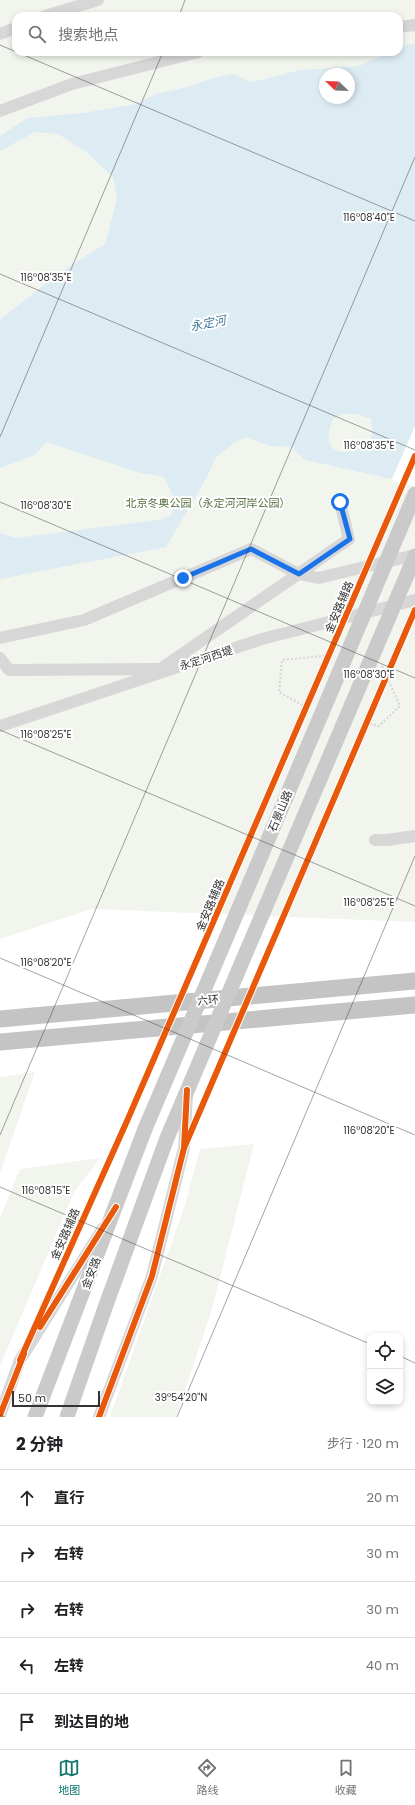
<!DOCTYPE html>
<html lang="zh">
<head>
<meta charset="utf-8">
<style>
  :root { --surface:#fff; --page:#f2f2f2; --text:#202124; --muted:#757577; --line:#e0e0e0; --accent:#0f766e }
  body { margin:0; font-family:Poppins,"Noto Sans SC",sans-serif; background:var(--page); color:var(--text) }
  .controls { position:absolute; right:12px; bottom:12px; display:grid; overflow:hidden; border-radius:8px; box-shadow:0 2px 6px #0003 }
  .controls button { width:36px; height:36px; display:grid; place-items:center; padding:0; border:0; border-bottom:1px solid var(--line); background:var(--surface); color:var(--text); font:20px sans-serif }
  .compass { position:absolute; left:319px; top:68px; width:36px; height:36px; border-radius:50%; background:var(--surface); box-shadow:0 2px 6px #0003; rotate:293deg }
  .scale { position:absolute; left:12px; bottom:10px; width:88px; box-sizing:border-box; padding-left:4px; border:2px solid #333; border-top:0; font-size:11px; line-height:14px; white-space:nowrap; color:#333; -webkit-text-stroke:3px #fff; paint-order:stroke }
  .stop { position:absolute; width:12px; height:12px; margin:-9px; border:3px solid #1a73e8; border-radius:50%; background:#fff }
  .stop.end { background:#1a73e8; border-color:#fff; box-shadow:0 1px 4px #0008 }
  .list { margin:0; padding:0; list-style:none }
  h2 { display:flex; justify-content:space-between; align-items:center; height:52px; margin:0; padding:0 16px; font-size:17px }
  h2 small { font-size:13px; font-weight:400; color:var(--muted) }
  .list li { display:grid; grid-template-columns:26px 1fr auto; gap:12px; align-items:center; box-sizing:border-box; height:56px; padding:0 16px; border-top:1px solid var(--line) }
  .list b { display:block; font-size:15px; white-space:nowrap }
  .list em { font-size:13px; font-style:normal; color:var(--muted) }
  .icon { flex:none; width:22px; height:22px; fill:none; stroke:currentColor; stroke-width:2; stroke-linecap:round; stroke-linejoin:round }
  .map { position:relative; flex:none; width:415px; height:1417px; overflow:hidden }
  .search { position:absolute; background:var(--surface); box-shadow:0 2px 6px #0003; left:12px; right:12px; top:12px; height:44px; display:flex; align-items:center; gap:10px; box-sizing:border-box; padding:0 14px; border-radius:12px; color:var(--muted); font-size:15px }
  .sheet { height:332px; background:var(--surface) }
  nav { display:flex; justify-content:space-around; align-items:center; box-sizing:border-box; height:56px; border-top:1px solid var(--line); background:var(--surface); font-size:11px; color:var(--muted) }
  nav a { display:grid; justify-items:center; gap:2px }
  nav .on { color:var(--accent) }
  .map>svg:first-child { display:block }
  .green { fill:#f1f5ed; fill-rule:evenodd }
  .water { fill:#ddebf3; fill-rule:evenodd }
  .pier { fill:#fff }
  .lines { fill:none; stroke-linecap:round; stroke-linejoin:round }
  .path { stroke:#d6d6d6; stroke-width:2; stroke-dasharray:2 2; stroke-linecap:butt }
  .minor { stroke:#d7d7d7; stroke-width:12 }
  .major { stroke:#cacaca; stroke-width:15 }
  .highway { stroke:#c4c4c4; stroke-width:17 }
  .major-bridge { stroke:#cacaca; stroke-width:15 }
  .cycleway-casing { stroke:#fff; stroke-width:8 }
  .cycleway { stroke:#e8590c; stroke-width:6 }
  .route { stroke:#1a73e8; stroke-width:5 }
  .ticks { fill:none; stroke:#333; stroke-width:1; stroke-opacity:0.45 }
  .labels { text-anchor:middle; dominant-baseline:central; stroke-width:4; stroke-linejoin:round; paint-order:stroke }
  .park-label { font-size:11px; fill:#56703f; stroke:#fff }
  .street-label { font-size:11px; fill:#333; stroke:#fff }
  .water-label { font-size:12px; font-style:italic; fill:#3f7597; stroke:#fff }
  .ticks-label { font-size:10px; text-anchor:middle; fill:#333; stroke:#fff; stroke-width:4; stroke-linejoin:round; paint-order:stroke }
</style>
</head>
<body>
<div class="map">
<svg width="415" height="1417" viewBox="0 0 415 1417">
  <rect width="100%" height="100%" fill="#fff"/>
  <g class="green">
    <path d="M0 0H415V922L92 909 0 939ZM16 16H399V52H16ZM325 74H349V98H325Z"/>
    <polygon points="35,1072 0,1173 0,1077"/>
    <polygon points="254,1144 212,1309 176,1417 110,1417 184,1208 200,1149"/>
    <polygon points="100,1158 74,1192 0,1366 0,1218 20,1169"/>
  </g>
  <path class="water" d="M415 43V484L305 460 291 447 270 446 245 437 235 442 216 457 207 477 166 547 0 579V533L16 538 158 520 170 516 177 504 164 477 137 472 46 442 35 455 0 468V320L56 275 105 244 117 199 113 177 86 152 58 134 35 132 0 151V136L27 118 84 113 136 104 156 94 191 86 213 78 233 74 252 82 301 70 359 66 390 52H399V47ZM325 74H349V98H325ZM343 414H356L371 419 372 431 370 445C343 458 318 454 333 419Z"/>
  <polygon class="pier" points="415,426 415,486 391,481"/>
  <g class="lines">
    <g class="path">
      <polyline points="306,707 279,692 282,660 331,655"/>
      <polyline points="366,723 379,726 400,706 382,666"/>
    </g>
    <g class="minor">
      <polyline points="45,16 98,0"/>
      <polyline points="399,27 415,25"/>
      <polyline points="0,34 16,28"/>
      <polyline points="0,111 72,84 198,52"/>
      <polyline points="0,638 84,620 251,549 299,574 318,578 415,555"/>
      <polyline points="0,658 9,670 161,669"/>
      <polyline points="162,668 349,539 340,502"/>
      <polyline points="0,726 262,639 415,600"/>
      <polyline points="375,840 387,840 415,836"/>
      <polyline points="0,1415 20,1360 103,1228"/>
      <polyline points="99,1417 152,1276 184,1148 187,1096"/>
    </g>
    <g class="major">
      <polyline points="35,1417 145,1129"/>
      <polyline points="67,1417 106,1305 167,1138"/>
    </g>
    <g class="highway">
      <polyline points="0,1019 415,981"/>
      <polyline points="0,1042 415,1005"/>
    </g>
    <g class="major-bridge">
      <polyline points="145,1129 415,494"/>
      <polyline points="167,1138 415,556"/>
    </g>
    <g class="cycleway-casing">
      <g id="cycleway">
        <polyline points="184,1148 415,610"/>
        <polyline points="40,1327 116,1207"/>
        <polyline points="20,1360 127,1121 415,456"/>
        <polyline points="0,1415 24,1354"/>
        <polyline points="99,1417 152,1276 184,1148 187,1090"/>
      </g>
    </g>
    <use href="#cycleway" class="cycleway"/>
  </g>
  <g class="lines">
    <polyline class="route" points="183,578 251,549 299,574 350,539 340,502"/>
  </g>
  <path class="ticks" d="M179 16 185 0M0 45 415 221M0 274 415 450M0 437 163 52M0 502 415 678M0 730 415 906M0 958 415 1135M0 1135 415 157M0 1187 370 1344M400 1356 415 1363M0 1415 5 1417M177 1417 415 856"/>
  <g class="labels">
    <g class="park-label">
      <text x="208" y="503">北京冬奥公园（永定河河岸公园）</text>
    </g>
    <g class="street-label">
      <text transform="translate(339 607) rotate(-67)">金安路辅路</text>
      <text transform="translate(206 658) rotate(-18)">永定河西堤</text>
      <text transform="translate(280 811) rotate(-67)">石景山路</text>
      <text transform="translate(210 905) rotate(-67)">金安路辅路</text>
      <text transform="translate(208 1000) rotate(-5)">六环</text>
      <text transform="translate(65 1234) rotate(-66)">金安路辅路</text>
      <text transform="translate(91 1273) rotate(-69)">金安路</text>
    </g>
    <g class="water-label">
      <text transform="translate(208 323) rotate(-11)">永定河</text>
    </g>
  </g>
  <g class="ticks-label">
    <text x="369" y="221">116°08'40"E</text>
    <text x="46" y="281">116°08'35"E</text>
    <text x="369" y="449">116°08'35"E</text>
    <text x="46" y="509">116°08'30"E</text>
    <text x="369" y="678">116°08'30"E</text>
    <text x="46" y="738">116°08'25"E</text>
    <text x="369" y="906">116°08'25"E</text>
    <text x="46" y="966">116°08'20"E</text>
    <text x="369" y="1134">116°08'20"E</text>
    <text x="46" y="1194">116°08'15"E</text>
    <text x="181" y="1401">39°54'20"N</text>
  </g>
</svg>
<div class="controls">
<button><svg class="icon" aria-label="locate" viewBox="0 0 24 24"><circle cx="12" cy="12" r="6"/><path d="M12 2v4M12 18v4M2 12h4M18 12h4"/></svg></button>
<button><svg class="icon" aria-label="layers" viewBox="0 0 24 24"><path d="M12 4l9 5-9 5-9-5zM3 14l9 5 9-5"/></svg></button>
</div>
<svg class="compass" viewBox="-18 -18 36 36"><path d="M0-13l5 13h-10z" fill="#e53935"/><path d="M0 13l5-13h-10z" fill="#757577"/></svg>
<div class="scale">50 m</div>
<div class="stop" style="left:340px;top:502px"></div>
<div class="stop end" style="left:183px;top:578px"></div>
<div class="search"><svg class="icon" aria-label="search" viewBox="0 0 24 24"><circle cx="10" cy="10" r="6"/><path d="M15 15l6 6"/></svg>搜索地点</div>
</div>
<section class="sheet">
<h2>2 分钟<small>步行 · 120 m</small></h2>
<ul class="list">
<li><svg class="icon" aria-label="ahead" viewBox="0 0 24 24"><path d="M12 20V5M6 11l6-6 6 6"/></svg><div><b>直行</b></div><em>20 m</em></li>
<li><svg class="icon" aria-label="right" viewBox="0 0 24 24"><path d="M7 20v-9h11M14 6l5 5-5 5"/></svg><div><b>右转</b></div><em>30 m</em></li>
<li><svg class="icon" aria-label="right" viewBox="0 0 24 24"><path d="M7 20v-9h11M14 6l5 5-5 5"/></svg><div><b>右转</b></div><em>30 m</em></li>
<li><svg class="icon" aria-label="left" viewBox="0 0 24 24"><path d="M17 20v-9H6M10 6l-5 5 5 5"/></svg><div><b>左转</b></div><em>40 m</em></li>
<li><svg class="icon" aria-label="arrive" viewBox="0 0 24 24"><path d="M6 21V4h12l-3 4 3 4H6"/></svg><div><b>到达目的地</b></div></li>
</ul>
</section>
<nav>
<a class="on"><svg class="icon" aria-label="map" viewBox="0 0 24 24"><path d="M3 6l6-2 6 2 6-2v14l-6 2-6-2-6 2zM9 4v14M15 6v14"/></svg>地图</a>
<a><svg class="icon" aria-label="directions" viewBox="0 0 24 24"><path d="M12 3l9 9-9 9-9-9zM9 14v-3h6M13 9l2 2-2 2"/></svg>路线</a>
<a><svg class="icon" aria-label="saved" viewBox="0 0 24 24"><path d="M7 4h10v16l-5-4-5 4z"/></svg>收藏</a>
</nav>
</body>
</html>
